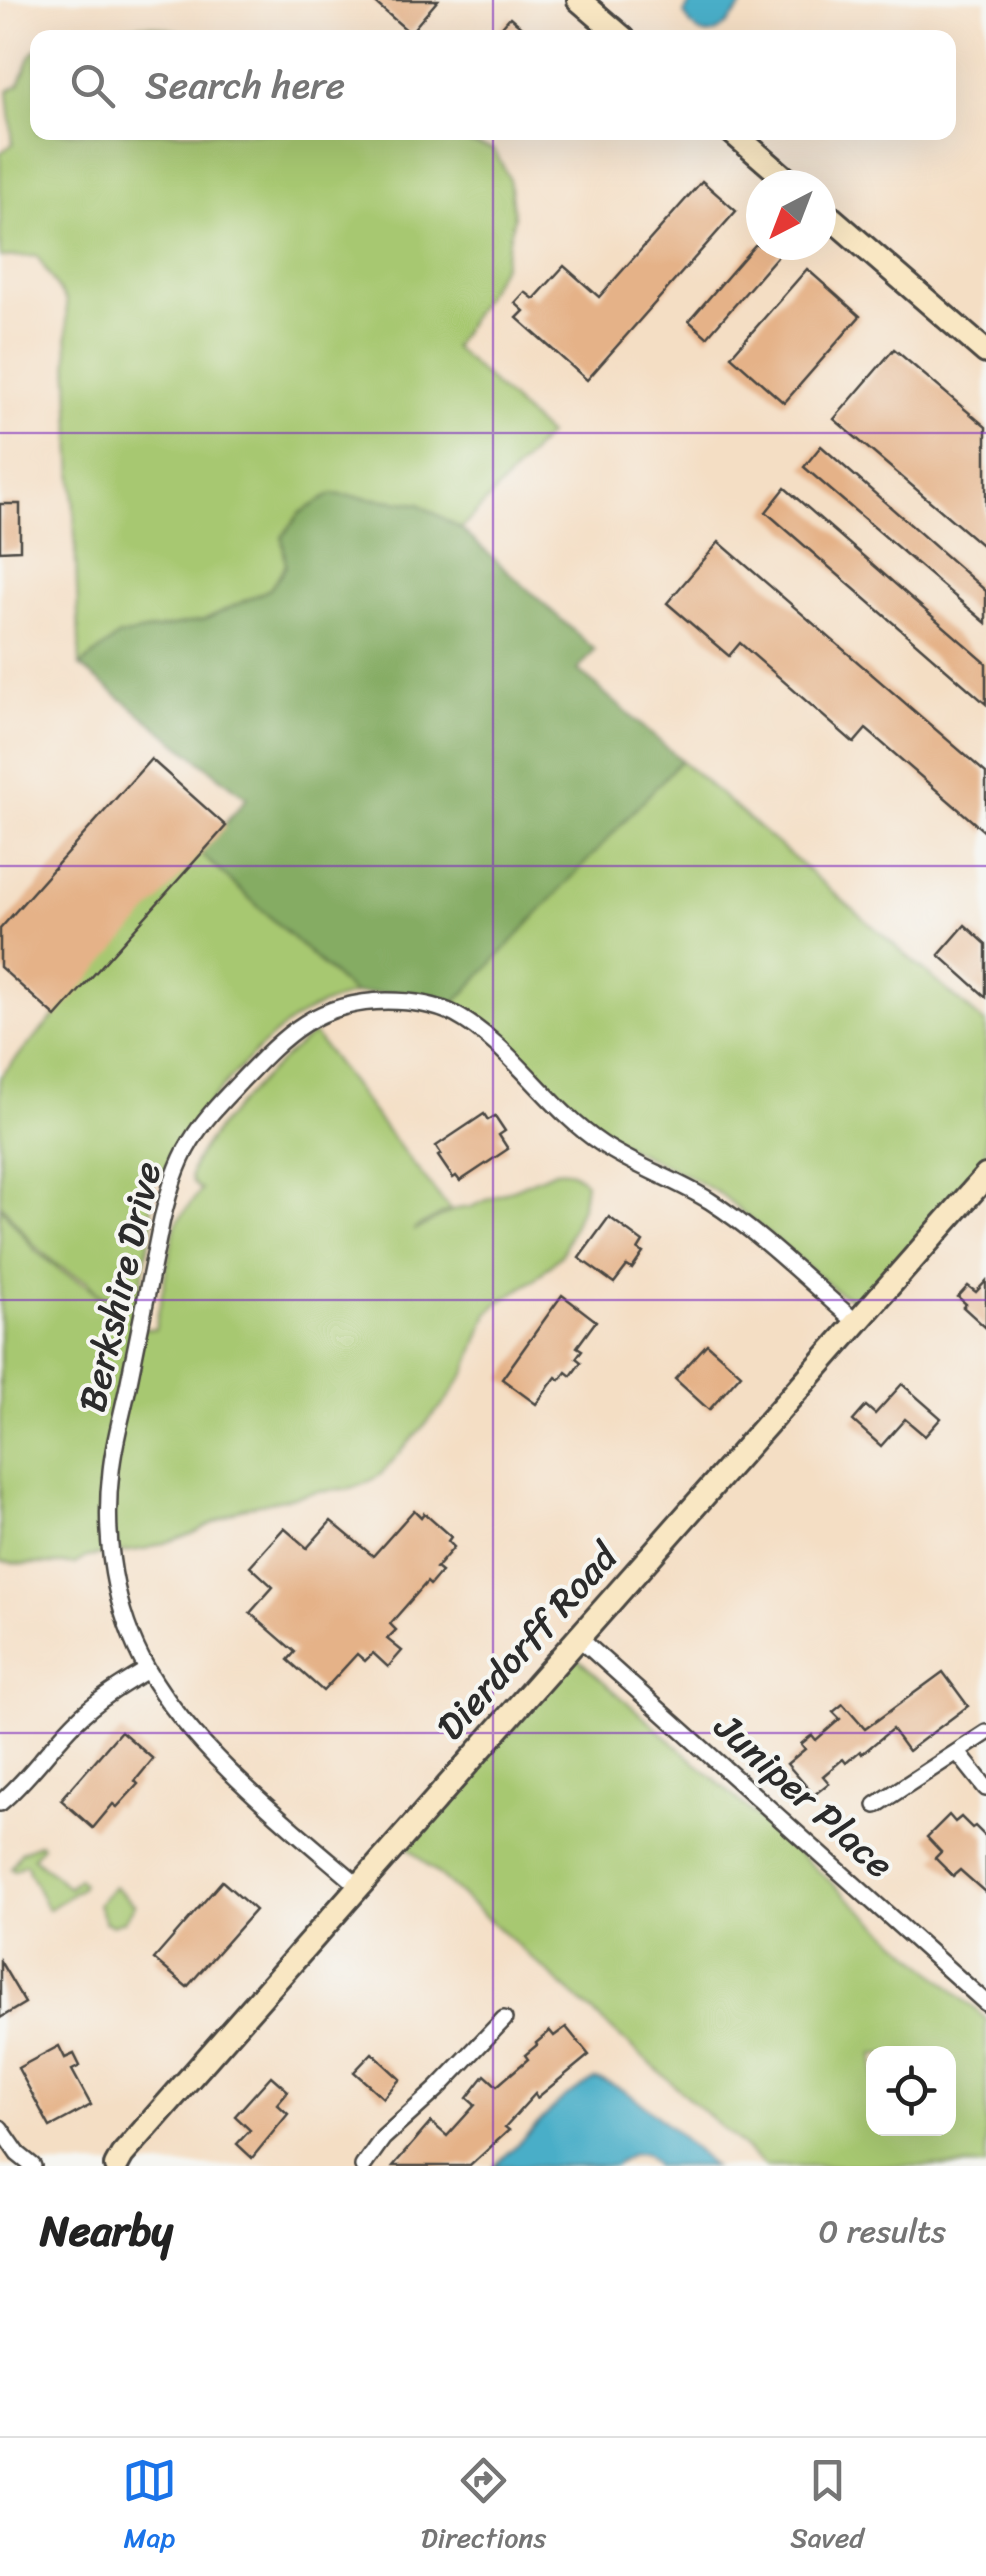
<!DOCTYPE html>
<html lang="en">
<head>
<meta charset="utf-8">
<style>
  :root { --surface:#fff; --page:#f2f2f2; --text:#222; --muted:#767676; --line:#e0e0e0; --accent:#1a73e8 }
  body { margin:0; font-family:Sriracha,sans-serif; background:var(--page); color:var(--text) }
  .controls { position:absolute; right:30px; bottom:30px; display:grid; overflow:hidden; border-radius:20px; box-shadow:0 10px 40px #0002 }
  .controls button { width:90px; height:90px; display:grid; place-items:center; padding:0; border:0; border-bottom:2px solid var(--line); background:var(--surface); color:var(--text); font:50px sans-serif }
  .compass { position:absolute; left:746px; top:170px; width:90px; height:90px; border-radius:50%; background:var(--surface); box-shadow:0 10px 40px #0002; rotate:222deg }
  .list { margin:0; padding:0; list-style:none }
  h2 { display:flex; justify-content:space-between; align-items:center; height:130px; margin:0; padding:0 40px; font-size:42px }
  h2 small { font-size:32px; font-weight:400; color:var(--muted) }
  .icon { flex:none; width:55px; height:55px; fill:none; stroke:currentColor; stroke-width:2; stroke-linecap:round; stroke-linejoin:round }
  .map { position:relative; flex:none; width:986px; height:2166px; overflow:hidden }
  .search { position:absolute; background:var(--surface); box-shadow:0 10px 40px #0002; left:30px; right:30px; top:30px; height:110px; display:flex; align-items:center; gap:25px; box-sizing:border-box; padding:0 35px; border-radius:20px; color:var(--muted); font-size:38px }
  .sheet { height:270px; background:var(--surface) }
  nav { display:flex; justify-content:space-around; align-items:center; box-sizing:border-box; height:140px; border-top:2px solid var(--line); background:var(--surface); font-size:28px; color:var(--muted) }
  nav a { display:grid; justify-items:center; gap:5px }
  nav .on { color:var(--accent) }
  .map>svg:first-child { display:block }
  .green { fill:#a7c871; stroke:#697a4e; stroke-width:2.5; fill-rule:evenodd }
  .forest { fill:#85ac63; stroke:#586c47; stroke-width:2.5 }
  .water { fill:#49aec8; stroke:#3a6c7a; stroke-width:2.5 }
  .building { fill:#e5b288 }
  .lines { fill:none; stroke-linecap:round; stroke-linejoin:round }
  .street-casing { stroke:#494642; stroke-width:20 }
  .secondary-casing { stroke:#494642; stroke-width:28 }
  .street { stroke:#fff; stroke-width:15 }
  .secondary { stroke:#f9e7c3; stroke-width:22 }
  .grid { fill:none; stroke:#7b2cbf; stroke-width:2.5; stroke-opacity:0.55 }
  .labels { text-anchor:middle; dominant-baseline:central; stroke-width:8; stroke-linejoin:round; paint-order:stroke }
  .street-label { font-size:38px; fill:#2b2b2b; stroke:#f6f6f2 }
</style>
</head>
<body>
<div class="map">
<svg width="986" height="2166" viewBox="0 0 986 2166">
  <rect width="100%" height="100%" fill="#f6f6f2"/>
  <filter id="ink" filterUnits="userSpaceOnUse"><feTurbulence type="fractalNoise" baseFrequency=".01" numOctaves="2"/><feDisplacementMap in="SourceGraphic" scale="20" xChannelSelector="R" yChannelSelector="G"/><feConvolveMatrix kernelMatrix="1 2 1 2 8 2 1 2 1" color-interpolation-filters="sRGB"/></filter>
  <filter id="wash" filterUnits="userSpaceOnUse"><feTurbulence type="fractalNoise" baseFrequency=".0048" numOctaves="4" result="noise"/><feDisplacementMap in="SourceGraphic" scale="40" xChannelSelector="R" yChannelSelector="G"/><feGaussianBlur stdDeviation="2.25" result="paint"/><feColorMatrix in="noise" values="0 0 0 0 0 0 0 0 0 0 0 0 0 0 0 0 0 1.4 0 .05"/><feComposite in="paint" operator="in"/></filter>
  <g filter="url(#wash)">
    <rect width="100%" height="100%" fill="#f4dec4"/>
    <g class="green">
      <polygon points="148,25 207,37 48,37 54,32"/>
      <polygon points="37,49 38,132 431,132 494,150 509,178 514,217 503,265 453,347 548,435 461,529 419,504 332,494 270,589 204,620 120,636 80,666 66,301 37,256 0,257 0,153 13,144 8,91 19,85 31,55"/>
      <path d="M679 759 986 1024V1162L868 1294C855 1300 846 1298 835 1290L722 1195 684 1174 627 1147 601 1130 571 1107 494 1029 454 1004Z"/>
      <path d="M200 853 354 994C334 1000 315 1006 297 1018 263 1039 212 1096 189 1130 179 1145 172 1172 154 1179L149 1201 154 1217 133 1323 140 1328 155 1329 175 1226C181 1214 192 1203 201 1190 196 1186 192 1184 191 1177 188 1149 289 1048 314 1034L380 1122 450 1210 416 1228 414 1231 456 1209 471 1207 555 1171C569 1169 575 1172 585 1182L582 1204 562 1254 534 1280 498 1303 488 1313 466 1372 446 1401 380 1475 366 1483 348 1489 315 1492 242 1508 192 1534 145 1549 87 1557 76 1564H23L0 1561V1206L35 1250 59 1270 88 1286 104 1300 87 1281 58 1266 34 1245 0 1203V1077Z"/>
      <path d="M577 1658 986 2019V2166H765L406 1846ZM874 2054H948V2128H874Z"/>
      <polygon points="40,1843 42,1846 33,1857 69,1888 78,1879 83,1884 81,1888 48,1910 28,1870 29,1868 25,1864 15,1870 11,1868 21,1852"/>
      <polygon points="114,1886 135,1905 123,1921 112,1925 105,1922 98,1904"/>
    </g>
    <polygon class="forest" points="332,494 419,504 461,529 595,650 578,670 681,760 454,1004 409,992 354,994 200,853 247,798 80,666 119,636 204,620 270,589 286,566 282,537 300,513"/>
    <g class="water">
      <path d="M692 0H747C727 25 707 56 684 14Z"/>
      <path d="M595 2079C632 2085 684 2141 713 2166H656L645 2155 640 2154 631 2155 614 2166H495L564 2098Z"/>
    </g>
    <g id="blocks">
      <g class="building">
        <polygon points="372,0 438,0 410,33"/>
        <polygon points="510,17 534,38 492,38"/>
        <polygon points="702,181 736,211 587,380 517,318 524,311 515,303 525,292 534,299 564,266 599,297"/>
        <polygon points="755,245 787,245 707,337 689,321"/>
        <polygon points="807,269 860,316 784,403 731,356"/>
        <polygon points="894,349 986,427 986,549 834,419"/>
        <polygon points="821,446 986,591 986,623 804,467"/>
        <polygon points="785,488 986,663 986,704 766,512"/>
        <polygon points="0,504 20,504 20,550 0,551"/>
        <polygon points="719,542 986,773 986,833 866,729 854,743 740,643 729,656 667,603"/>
        <polygon points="151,759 226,826 56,1017 0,967 0,929"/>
        <polygon points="965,925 986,944 986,997 939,955"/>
        <polygon points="484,1114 488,1120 495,1116 505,1131 499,1135 508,1149 460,1181 456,1176 453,1178 438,1156 441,1154 436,1146"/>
        <polygon points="609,1217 643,1242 638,1250 643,1253 632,1269 627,1266 614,1283 579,1258"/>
        <polygon points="986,1281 986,1328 963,1307 966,1304 958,1297 968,1286 976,1292"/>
        <polygon points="562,1295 596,1321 577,1347 582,1350 576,1358 581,1362 571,1376 566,1372 560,1380 556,1377 536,1404 502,1379"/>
        <polygon points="707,1344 741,1374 709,1410 675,1379"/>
        <polygon points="902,1384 941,1418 925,1436 905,1419 881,1446 853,1421 866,1406 875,1414"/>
        <polygon points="414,1510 421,1517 424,1513 451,1537 448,1541 454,1547 436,1568 441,1572 430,1585 427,1582 390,1624 396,1630 387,1639 402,1651 388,1667 373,1653 365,1661 357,1654 323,1691 288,1660 295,1652 250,1613 273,1587 250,1566 284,1528 307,1548 331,1521 373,1556"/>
        <polygon points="943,1672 968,1706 908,1751 892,1729 862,1754 860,1751 846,1763 843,1759 823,1776 829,1783 814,1795 787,1764 805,1749 801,1744 812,1735 816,1740 840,1719 833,1712 843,1704 865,1729"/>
        <polygon points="121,1731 153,1759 135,1781 138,1784 117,1807 113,1804 93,1828 61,1800"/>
        <polygon points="949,1815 955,1822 961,1817 972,1828 975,1826 986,1837 986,1893 960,1870 953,1876 935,1858 941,1852 927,1837"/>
        <polygon points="222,1881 255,1910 187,1987 154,1959"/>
        <polygon points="0,1961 25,2003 0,2018"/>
        <polygon points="566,2027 589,2055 537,2098 535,2094 505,2127 509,2130 470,2166 393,2166 431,2122 447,2136 475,2105 467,2098 485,2075 497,2086 528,2059 525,2055 537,2045 536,2043 550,2031 554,2036"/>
        <polygon points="59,2046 65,2058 74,2054 80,2066 72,2070 91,2105 50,2127 18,2068"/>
        <polygon points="372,2053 400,2079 383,2098 354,2072"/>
        <polygon points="271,2076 288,2091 277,2104 288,2114 252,2158 237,2144 250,2130 235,2116"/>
      </g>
    </g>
  </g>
  <g filter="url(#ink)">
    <use href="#blocks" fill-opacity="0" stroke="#494642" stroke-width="2.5"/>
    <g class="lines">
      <g class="street-casing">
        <g id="street">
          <polyline points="578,1637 986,2003"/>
          <polyline points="958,1753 986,1788"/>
          <path d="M0 1803C29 1779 49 1748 76 1721 97 1700 122 1685 147 1670"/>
          <polyline points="876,1805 986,1733"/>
          <path d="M358 1885C286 1823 195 1752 147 1669 114 1611 103 1538 111 1471 114 1441 123 1412 129 1382 140 1328 151 1273 162 1219 169 1192 176 1165 191 1141 204 1119 223 1100 240 1082 286 1034 316 1002 387 1001 409 1001 434 1004 454 1014 512 1045 547 1108 602 1144 636 1167 675 1179 710 1201 763 1235 809 1282 856 1322"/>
          <polyline points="0,2128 18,2154 33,2166"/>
          <polyline points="363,2166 383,2138 437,2089 504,2019"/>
        </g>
      </g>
      <g class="secondary-casing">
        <g id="secondary">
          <polyline points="579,0 623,38"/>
          <polyline points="732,132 793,185"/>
          <polyline points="821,209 986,352"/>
          <polyline points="116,2166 122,2155 986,1176"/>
        </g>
      </g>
      <use href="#street" class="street"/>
      <use href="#secondary" class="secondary"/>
    </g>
  </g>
  <path class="grid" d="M493 0V38M493 132V2166M0 433H986M0 866H986M0 1300H986M0 1733H986"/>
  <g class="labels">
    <g class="street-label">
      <text transform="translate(120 1287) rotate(-77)">Berkshire Drive</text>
      <text transform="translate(527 1642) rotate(-48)">Dierdorff Road</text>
      <text transform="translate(804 1796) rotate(42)">Juniper Place</text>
    </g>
  </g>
</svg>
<div class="controls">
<button><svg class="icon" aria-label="locate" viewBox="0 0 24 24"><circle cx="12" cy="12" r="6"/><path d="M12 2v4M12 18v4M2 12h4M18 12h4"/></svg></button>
</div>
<svg class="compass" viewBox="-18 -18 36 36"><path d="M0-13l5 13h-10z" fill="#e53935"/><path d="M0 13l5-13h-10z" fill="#767676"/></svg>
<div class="search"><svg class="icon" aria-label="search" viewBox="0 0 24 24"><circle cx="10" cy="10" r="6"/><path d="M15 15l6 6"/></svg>Search here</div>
</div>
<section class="sheet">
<h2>Nearby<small>0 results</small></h2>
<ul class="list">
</ul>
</section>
<nav>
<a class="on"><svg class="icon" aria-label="map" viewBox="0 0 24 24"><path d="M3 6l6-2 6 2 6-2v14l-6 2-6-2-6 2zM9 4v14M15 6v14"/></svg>Map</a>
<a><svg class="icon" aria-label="directions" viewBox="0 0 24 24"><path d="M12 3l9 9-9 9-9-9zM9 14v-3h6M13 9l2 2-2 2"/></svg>Directions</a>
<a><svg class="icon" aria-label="saved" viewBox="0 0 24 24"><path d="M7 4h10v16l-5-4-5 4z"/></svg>Saved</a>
</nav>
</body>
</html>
